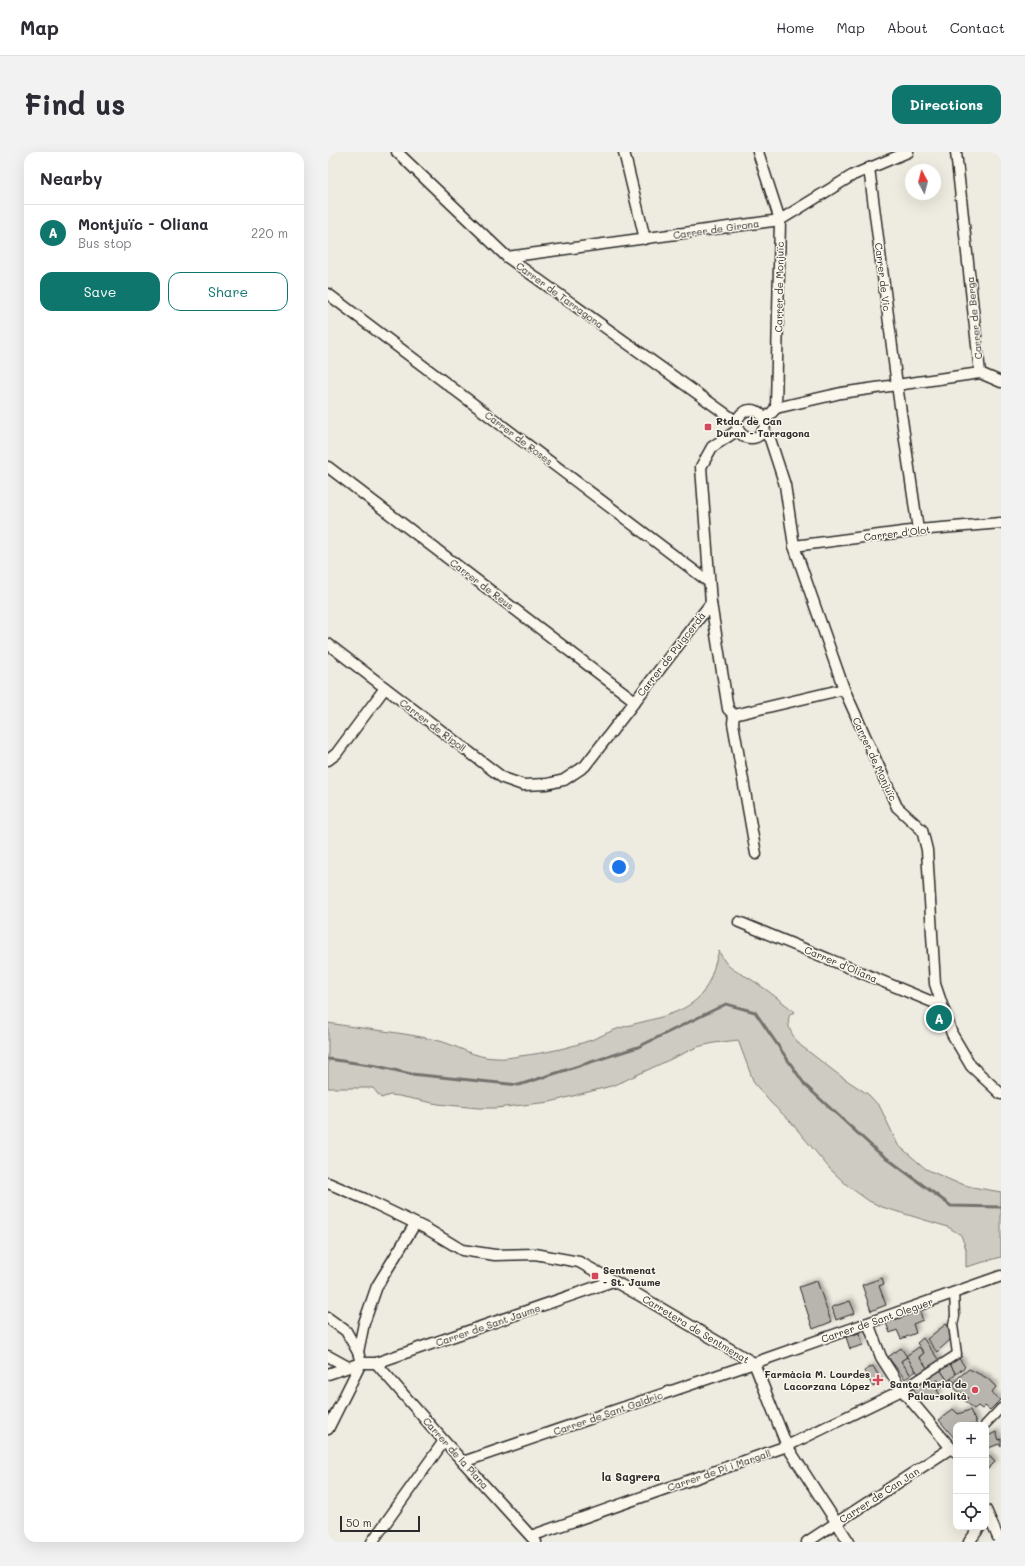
<!DOCTYPE html>
<html lang="en">
<head>
<meta charset="utf-8">
<style>
  :root { --surface:#fff; --page:#f2f2f3; --text:#2b2b33; --muted:#7c7c81; --line:#e1e1e2; --accent:#0f766e }
  body { margin:0; font-family:Mali,sans-serif; background:var(--page); color:var(--text) }
  .controls { position:absolute; right:12px; bottom:12px; display:grid; overflow:hidden; border-radius:8px; box-shadow:0 4px 16px #0002 }
  .controls button { width:36px; height:36px; display:grid; place-items:center; padding:0; border:0; border-bottom:1px solid var(--line); background:var(--surface); color:var(--text); font:20px sans-serif }
  .compass { position:absolute; left:577px; top:12px; width:36px; height:36px; border-radius:50%; background:var(--surface); box-shadow:0 4px 16px #0002; rotate:353deg }
  .scale { position:absolute; left:12px; bottom:10px; width:80px; box-sizing:border-box; padding-left:4px; border:2px solid #2b2b2b; border-top:0; font-size:11px; line-height:14px; white-space:nowrap; color:#2b2b2b; -webkit-text-stroke:3px #fbf7ec; paint-order:stroke }
  .you { position:absolute; left:291px; top:715px; width:14px; height:14px; margin:-10px; border:3px solid #fff; border-radius:50%; background:#1a73e8; box-shadow:0 0 0 6px #1a73e833 }
  .badge { display:grid; place-items:center; width:26px; height:26px; border-radius:50%; background:var(--accent); color:#fff; font-size:13px; font-weight:700 }
  .pin { position:absolute; translate:-50% -50%; border:2px solid #fff; box-shadow:0 1px 4px #0006 }
  .list { margin:0; padding:0; list-style:none }
  h2 { display:flex; justify-content:space-between; align-items:center; height:52px; margin:0; padding:0 16px; font-size:17px }
  h2 small { font-size:13px; font-weight:400; color:var(--muted) }
  .list li { display:grid; grid-template-columns:26px 1fr auto; gap:12px; align-items:center; box-sizing:border-box; height:56px; padding:0 16px; border-top:1px solid var(--line) }
  .list b { display:block; font-size:15px; white-space:nowrap }
  .list p { margin:0; font-size:13px; white-space:nowrap; color:var(--muted) }
  .list em { font-size:13px; font-style:normal; color:var(--muted) }
  .actions { display:flex; gap:8px; padding:12px 16px }
  .actions a { flex:1; padding:9px 0; border:1px solid var(--accent); border-radius:12px; text-align:center; font-size:14px; color:var(--accent) }
  .actions .main { background:var(--accent); color:#fff }
  .icon { flex:none; width:22px; height:22px; fill:none; stroke:currentColor; stroke-width:2; stroke-linecap:round; stroke-linejoin:round }
  .map { position:relative; flex:none; width:673px; height:1390px; overflow:hidden; border-radius:12px }
  header { display:flex; align-items:center; gap:24px; box-sizing:border-box; height:56px; padding:0 20px; background:var(--surface); border-bottom:1px solid var(--line) }
  header strong { font-size:19px }
  nav { display:flex; gap:22px; margin-inline-start:auto; font-size:14px }
  .intro { display:flex; align-items:center; justify-content:space-between; box-sizing:border-box; height:96px; padding:0 24px }
  h1 { margin:0; font-size:28px }
  .button { padding:10px 18px; border-radius:12px; background:var(--accent); color:#fff; font-size:14px; font-weight:700 }
  main { display:flex; gap:24px; padding:0 24px }
  aside { flex:1; background:var(--surface); border-radius:12px; box-shadow:0 4px 16px #0002 }
  .map>svg:first-child { display:block }
  .green { fill:#cecbc2; stroke:#7c7b76 }
  .lines { fill:none; stroke-linecap:round; stroke-linejoin:round }
  .stream { stroke:#74726e; stroke-width:3 }
  .building { fill:#b8b5ae; stroke:#2b2b2b; filter:url(#shadow) }
  .pedestrian-casing { stroke:#2b2b2b; stroke-width:11 }
  .minor-casing { stroke:#2b2b2b; stroke-width:13 }
  .pedestrian { stroke:#fbf7ec; stroke-width:8 }
  .minor { stroke:#fbf7ec; stroke-width:10 }
  .poi-dot { fill:#d1495b; stroke:#fbf7ec; stroke-width:1.5 }
  .labels { text-anchor:middle; dominant-baseline:central; stroke-width:3; stroke-linejoin:round; paint-order:stroke }
  .street-label { font-size:10px; fill:#2b2b2b; stroke:#fbf7ec }
  .poi-label { font-size:10px; font-weight:bold; fill:#2b2b2b; stroke:#fbf7ec; text-anchor:start }
  .neighbourhood-label { font-size:11px; font-weight:bold; fill:#2b2b2b; stroke:#fbf7ec }
</style>
</head>
<body>
<header>
<strong>Map</strong>
<nav><a>Home</a><a>Map</a><a>About</a><a>Contact</a></nav>
</header>
<div class="intro"><h1>Find us</h1><a class="button">Directions</a></div>
<main>
<aside>
<h2>Nearby<small></small></h2>
<ul class="list">
<li><span class="badge">A</span><div><b>Montjuïc - Oliana</b><p>Bus stop</p></div><em>220 m</em></li>
</ul>
<div class="actions"><a class="main">Save</a><a>Share</a></div>
</aside>
<div class="map">
<svg width="673" height="1390" viewBox="0 0 673 1390">
  <defs>
    <filter id="shadow"><feDropShadow dx="3" dy="-3" stdDeviation="2" flood-color="#0004"/></filter>
  </defs>
  <rect width="100%" height="100%" fill="#eeebe0"/>
  <filter id="ink" filterUnits="userSpaceOnUse"><feTurbulence type="fractalNoise" baseFrequency=".025" numOctaves="2"/><feDisplacementMap in="SourceGraphic" scale="8" xChannelSelector="R" yChannelSelector="G"/><feConvolveMatrix kernelMatrix="1 2 1 2 8 2 1 2 1" color-interpolation-filters="sRGB"/></filter>
  <g filter="url(#ink)">
    <path class="green" d="M391 799C401 821 410 818 427 830 441 839 454 850 467 860L462 862C457 874 465 884 472 893L511 923 541 943 552 955 570 993 598 1017 627 1030 644 1035 673 1040V1105L638 1115V1097L633 1083 620 1075 554 1055 541 1049 520 1034 502 1017 462 969 443 951 426 931 410 888 386 891 369 895 287 933 222 950 168 956H150L110 952 71 944 62 943 53 946 45 936H0V871C36 877 72 880 108 888 129 893 146 906 168 906 176 907 185 905 192 904 217 901 240 896 263 888 272 885 280 880 289 877 315 868 353 865 372 844 383 831 386 814 391 799Z"/>
    <g class="lines">
      <polyline class="stream" points="0,907 49,914 83,922 191,933 310,895 398,852 427,860 477,933 549,999 623,1054 673,1055"/>
    </g>
    <g class="building">
      <polygon points="554,1126 556,1132 551,1134 558,1153 543,1159 534,1133"/>
      <polygon points="489,1129 503,1170 485,1177 471,1135"/>
      <polygon points="522,1149 527,1161 508,1168 504,1155"/>
      <polygon points="591,1158 595,1168 585,1172 588,1181 573,1187 569,1178 562,1181 558,1171"/>
      <polygon points="618,1172 623,1178 624,1186 609,1200 599,1187"/>
      <polygon points="531,1181 535,1193 522,1197 518,1185"/>
      <polygon points="595,1186 612,1210 600,1217 591,1205 596,1201 589,1191"/>
      <polygon points="591,1195 596,1201 591,1205 600,1217 591,1223 578,1204"/>
      <polygon points="573,1196 579,1205 573,1209 583,1223 577,1227 560,1205"/>
      <polygon points="579,1205 588,1219 583,1223 573,1209"/>
      <polygon points="630,1205 637,1215 628,1222 621,1211"/>
      <polygon points="621,1211 628,1222 620,1229 611,1216"/>
      <polygon points="545,1214 554,1230 545,1235 536,1219"/>
      <polygon points="611,1216 620,1229 623,1227 628,1231 623,1236 618,1231 614,1235 610,1228 604,1231 599,1223"/>
      <polygon points="641,1217 659,1226 668,1235 663,1241 672,1248 662,1258 657,1254 654,1257 650,1254 646,1257 637,1249 640,1246 634,1240 632,1242 625,1234 631,1225"/>
      <polygon points="599,1223 604,1231 610,1228 614,1235 609,1238 612,1243 607,1246 604,1242 593,1249 583,1233"/>
      <polygon points="625,1257 630,1262 642,1258 649,1273 628,1273 628,1285 626,1286 611,1268"/>
      <polygon points="668,1280 671,1288 673,1287 673,1295 671,1292 658,1297 658,1285"/>
      <polygon points="658,1301 667,1310 658,1319"/>
    </g>
    <g class="lines">
      <g class="pedestrian-casing">
        <g id="pedestrian">
          <polyline points="574,1238 629,1202 625,1173 627,1164 626,1140"/>
          <polyline points="657,1273 673,1256"/>
        </g>
      </g>
      <g class="minor-casing">
        <g id="minor">
          <polyline points="69,0 179,105 409,270"/>
          <polyline points="296,0 317,87"/>
          <polyline points="430,0 452,68 448,256 436,269"/>
          <polyline points="628,0 652,221"/>
          <polyline points="541,16 569,233 590,378"/>
          <polyline points="179,105 452,68 525,23 580,0"/>
          <polyline points="0,142 381,430"/>
          <polyline points="652,221 673,230"/>
          <polyline points="448,256 513,241 652,221"/>
          <circle cx="423" cy="272" r="14"/>
          <polyline points="435,278 442,287 457,333 466,394 516,537 569,655 594,678 599,698 607,832 624,882 643,914 673,942"/>
          <polyline points="0,315 307,549"/>
          <polyline points="466,394 590,378 673,371"/>
          <polyline points="383,451 400,557 406,563 516,537"/>
          <polyline points="0,492 175,626 195,633 219,632 236,628 257,614 383,451 373,315 384,295 410,278"/>
          <polyline points="406,563 405,571 428,702"/>
          <polyline points="0,608 8,602 57,536"/>
          <polyline points="411,770 614,854"/>
          <polyline points="0,1031 37,1047 99,1077 134,1098 167,1103 207,1102 251,1110 309,1142 426,1211"/>
          <polyline points="0,1166 18,1179 30,1200 33,1211 0,1277"/>
          <polyline points="540,1171 553,1205 574,1238 623,1296 628,1300"/>
          <polyline points="30,1200 36,1171 49,1134 87,1072"/>
          <polyline points="0,1204 20,1215"/>
          <polyline points="48,1211 116,1289 208,1390"/>
          <polyline points="426,1211 459,1294 521,1390"/>
          <polyline points="0,1222 33,1211 48,1211 285,1129"/>
          <polyline points="135,1310 426,1211 673,1124"/>
          <polyline points="658,1358 672,1390"/>
          <polyline points="203,1384 459,1294 574,1238"/>
          <polyline points="44,1390 116,1289"/>
          <polyline points="479,1390 623,1296"/>
          <polyline points="641,1390 652,1375"/>
        </g>
      </g>
      <use href="#pedestrian" class="pedestrian"/>
      <use href="#minor" class="minor"/>
    </g>
  </g>
  <g class="poi-dot">
    <rect x="376" y="271" width="8" height="8" rx="2"/>
    <rect x="263" y="1120" width="8" height="8" rx="2"/>
    <path d="M548 1222h4v4h4v4h-4v4h-4v-4h-4v-4h4z"/>
    <circle cx="647" cy="1238" r="4"/>
  </g>
  <g class="labels">
    <g class="street-label">
      <text transform="translate(388 77) rotate(-8)">Carrer de Girona</text>
      <text transform="translate(555 125) rotate(83)">Carrer de Vic</text>
      <text transform="translate(451 135) rotate(-89)">Carrer de Monjuïc</text>
      <text transform="translate(232 143) rotate(36)">Carrer de Tarragona</text>
      <text transform="translate(646 166) rotate(-96)">Carrer de Berga</text>
      <text transform="translate(191 286) rotate(37)">Carrer de Roses</text>
      <text transform="translate(569 381) rotate(-7)">Carrer d'Olot</text>
      <text transform="translate(154 432) rotate(37)">Carrer de Reus</text>
      <text transform="translate(343 502) rotate(-52)">Carrer de Puigcerdà</text>
      <text transform="translate(105 573) rotate(37)">Carrer de Ripoll</text>
      <text transform="translate(547 607) rotate(65)">Carrer de Monjuïc</text>
      <text transform="translate(513 812) rotate(23)">Carrer d'Oliana</text>
      <text transform="translate(549 1168) rotate(-19)">Carrer de Sant Oleguer</text>
      <text transform="translate(160 1173) rotate(-19)">Carrer de Sant Jaume</text>
      <text transform="translate(368 1177) rotate(31)">Carretera de Sentmenat</text>
      <text transform="translate(280 1261) rotate(-19)">Carrer de Sant Galdric</text>
      <text transform="translate(128 1301) rotate(48)">Carrer de la Plana</text>
      <text transform="translate(391 1318) rotate(-19)">Carrer de Pi i Margall</text>
      <text transform="translate(551 1343) rotate(-33)">Carrer de Can Jan</text>
    </g>
    <g class="poi-label">
      <text x="388" y="269">Rtda. de Can<tspan x="388" dy="12">Duran - Tarragona</tspan></text>
      <text x="275" y="1118">Sentmenat<tspan x="275" dy="12">- St. Jaume</tspan></text>
      <text x="542" y="1222" text-anchor="end">Farmàcia M. Lourdes<tspan x="542" dy="12">Lacorzana López</tspan></text>
      <text x="639" y="1232" text-anchor="end">Santa Maria de<tspan x="639" dy="12">Palau-solità</tspan></text>
    </g>
    <g class="neighbourhood-label">
      <text x="303" y="1324">la Sagrera</text>
    </g>
  </g>
</svg>
<div class="controls">
<button>+</button>
<button>−</button>
<button><svg class="icon" aria-label="locate" viewBox="0 0 24 24"><circle cx="12" cy="12" r="6"/><path d="M12 2v4M12 18v4M2 12h4M18 12h4"/></svg></button>
</div>
<svg class="compass" viewBox="-18 -18 36 36"><path d="M0-13l5 13h-10z" fill="#e53935"/><path d="M0 13l5-13h-10z" fill="#7c7c81"/></svg>
<div class="scale">50 m</div>
<div class="you"></div>
<div class="pin badge" style="left:611px;top:866px">A</div>
</div>
</main>
</body>
</html>
